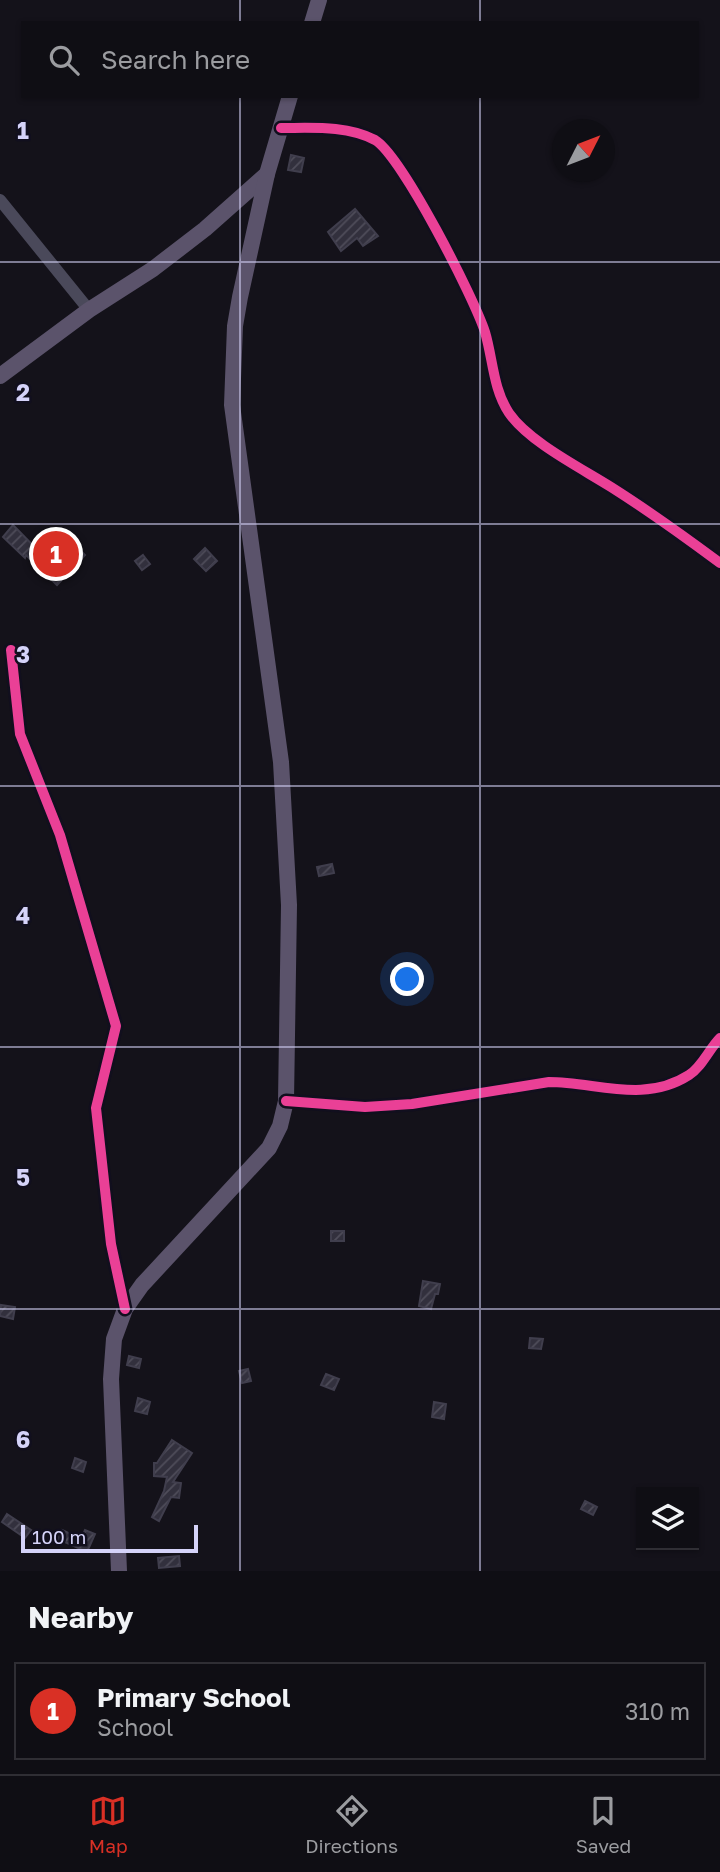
<!DOCTYPE html>
<html lang="en">
<head>
<meta charset="utf-8">
<style>
  :root { --surface:#0f0e14; --page:#18171d; --text:#f1f3f6; --muted:#9b9ca0; --line:#2f2e34; --accent:#d93025 }
  body { margin:0; font-family:"Golos Text",sans-serif; background:var(--page); color:var(--text) }
  .controls { position:absolute; right:21px; bottom:21px; display:grid; overflow:hidden; border-radius:0px; box-shadow:0 2px 5px #0004 }
  .controls button { width:63px; height:63px; display:grid; place-items:center; padding:0; border:0; border-bottom:2px solid var(--line); background:var(--surface); color:var(--text); font:35px sans-serif }
  .compass { position:absolute; left:552px; top:119px; width:63px; height:63px; border-radius:50%; background:var(--surface); box-shadow:0 2px 5px #0004; rotate:48deg }
  .scale { position:absolute; left:21px; bottom:18px; width:177px; box-sizing:border-box; padding-left:7px; border:4px solid #d5d3f9; border-top:0; font-size:19px; line-height:24px; white-space:nowrap; color:#d5d3f9; -webkit-text-stroke:5px #110f1e; paint-order:stroke }
  .you { position:absolute; left:408px; top:980px; width:24px; height:24px; margin:-18px; border:5px solid #fff; border-radius:50%; background:#1a73e8; box-shadow:0 0 0 10px #1a73e833 }
  .badge { display:grid; place-items:center; width:46px; height:46px; border-radius:50%; background:var(--accent); color:#fff; font-size:23px; font-weight:700 }
  .pin { position:absolute; translate:-50% -50%; border:4px solid #fff; box-shadow:0 2px 7px #0006 }
  .list { margin:0; padding:0; list-style:none }
  h2 { display:flex; justify-content:space-between; align-items:center; height:91px; margin:0; padding:0 28px; font-size:30px }
  h2 small { font-size:23px; font-weight:400; color:var(--muted) }
  .list li { display:grid; grid-template-columns:46px 1fr auto; gap:21px; align-items:center; box-sizing:border-box; height:98px; margin:0 14px 14px; padding:0 14px; border:2px solid var(--line); border-radius:0px }
  .list b { display:block; font-size:26px; white-space:nowrap }
  .list p { margin:0; font-size:23px; white-space:nowrap; color:var(--muted) }
  .list em { font-size:23px; font-style:normal; color:var(--muted) }
  .icon { flex:none; width:38px; height:38px; fill:none; stroke:currentColor; stroke-width:2; stroke-linecap:round; stroke-linejoin:round }
  .map { position:relative; flex:none; width:720px; height:1571px; overflow:hidden }
  .search { position:absolute; background:var(--surface); box-shadow:0 2px 5px #0004; left:21px; right:21px; top:21px; height:77px; display:flex; align-items:center; gap:18px; box-sizing:border-box; padding:0 24px; border-radius:0px; color:var(--muted); font-size:26px }
  .sheet { height:203px; background:var(--surface) }
  nav { display:flex; justify-content:space-around; align-items:center; box-sizing:border-box; height:98px; border-top:2px solid var(--line); background:var(--surface); font-size:19px; color:var(--muted) }
  nav a { display:grid; justify-items:center; gap:4px }
  nav .on { color:var(--accent) }
  .map>svg:first-child { display:block }
  .building { fill:url(#building-hatch); stroke:#403e4d; stroke-width:2 }
  .lines { fill:none; stroke-linecap:round; stroke-linejoin:round }
  .minor { stroke:#4a495a; stroke-width:12 }
  .major { stroke:#5b536b; stroke-width:16 }
  .cycleway-casing { stroke:#110f1e; stroke-width:15 }
  .cycleway { stroke:#ea4096; stroke-width:10 }
  .grid { fill:none; stroke:#d5d3f9; stroke-width:2; stroke-opacity:0.55 }
  .grid-label { font-size:23px; text-anchor:middle; font-weight:bold; fill:#d5d3f9; stroke:#110f1e; stroke-width:5; stroke-linejoin:round; paint-order:stroke }
</style>
</head>
<body>
<div class="map">
<svg width="720" height="1571" viewBox="0 0 720 1571">
  <defs>
    <pattern id="building-hatch" width="6" height="6" patternUnits="userSpaceOnUse" patternTransform="scale(1.75)"><rect width="6" height="6" fill="#32303d"/><path d="M-1 1l2-2M0 6l6-6M5 7l2-2" fill="none" stroke="#4f4d5a"/></pattern>
  </defs>
  <rect width="100%" height="100%" fill="#14121a"/>
  <g class="building">
    <polygon points="291,155 304,158 301,172 288,170"/>
    <polygon points="355,209 378,236 363,246 357,238 341,251 328,232"/>
    <polygon points="13,525 57,570 78,548 85,555 57,585 26,555 25,558 3,537"/>
    <polygon points="205,548 217,561 206,571 194,559"/>
    <polygon points="143,555 150,564 142,570 135,561"/>
    <polygon points="332,864 334,873 319,876 317,867"/>
    <rect x="331" y="1231" width="13" height="10"/>
    <polygon points="423,1281 440,1284 438,1294 435,1294 431,1309 419,1306"/>
    <polygon points="1,1305 15,1307 13,1319 0,1316"/>
    <polygon points="530,1338 543,1339 541,1349 529,1348"/>
    <polygon points="129,1356 141,1359 139,1368 127,1365"/>
    <polygon points="248,1369 251,1381 242,1383 239,1371"/>
    <polygon points="326,1374 339,1379 334,1390 321,1385"/>
    <polygon points="138,1398 150,1402 147,1414 135,1411"/>
    <polygon points="434,1402 446,1404 444,1419 432,1417"/>
    <polygon points="172,1440 192,1453 173,1482 181,1483 179,1498 171,1497 159,1521 152,1517 164,1491 167,1477 154,1476 154,1463 157,1463"/>
    <polygon points="75,1458 86,1462 83,1472 72,1468"/>
    <polygon points="585,1501 597,1507 593,1515 581,1509"/>
    <polygon points="7,1514 31,1530 25,1538 2,1522"/>
    <polygon points="62,1530 81,1539 85,1530 95,1534 87,1552 58,1539"/>
    <polygon points="179,1556 180,1566 159,1568 158,1558"/>
  </g>
  <g class="lines">
    <g class="minor">
      <path d="M281 128C311 128 347 125 375 140 402 156 474 298 485 332 493 359 493 389 509 413 529 442 581 468 611 487 649 511 685 537 720 563"/>
      <polyline points="0,200 89,310"/>
      <polyline points="11,650 20,734 60,835 116,1026 96,1108 111,1244 125,1309"/>
      <path d="M286 1101 365 1107 412 1104 549 1082C596 1082 644 1104 689 1075 702 1067 709 1049 720 1038"/>
    </g>
    <g class="major">
      <polyline points="312,23 319,0"/>
      <polyline points="0,376 89,310 153,269 205,229 267,174"/>
      <polyline points="119,1571 111,1379 114,1339 125,1309 142,1285 269,1148 280,1126 286,1101 289,905 281,762 232,405 235,326 240,297 267,174 290,96"/>
    </g>
    <g class="cycleway-casing">
      <g id="cycleway">
        <path d="M281 128C311 128 347 125 375 140 402 156 474 298 485 332 493 359 493 389 509 413 529 442 581 468 611 487 649 511 685 537 720 563"/>
        <polyline points="11,650 20,734 60,835 116,1026 96,1108 111,1244 125,1309"/>
        <path d="M286 1101 365 1107 412 1104 549 1082C596 1082 644 1104 689 1075 702 1067 709 1049 720 1038"/>
      </g>
    </g>
    <use href="#cycleway" class="cycleway"/>
  </g>
  <path class="grid" d="M240 0V23M480 0V23M240 96V1571M480 96V1571M0 262H720M0 524H720M0 786H720M0 1047H720M0 1309H720"/>
  <g class="grid-label">
    <text x="23" y="139">1</text>
    <text x="23" y="401">2</text>
    <text x="23" y="663">3</text>
    <text x="23" y="924">4</text>
    <text x="23" y="1186">5</text>
    <text x="23" y="1448">6</text>
  </g>
</svg>
<div class="controls">
<button><svg class="icon" aria-label="layers" viewBox="0 0 24 24"><path d="M12 4l9 5-9 5-9-5zM3 14l9 5 9-5"/></svg></button>
</div>
<svg class="compass" viewBox="-18 -18 36 36"><path d="M0-13l5 13h-10z" fill="#e53935"/><path d="M0 13l5-13h-10z" fill="#9b9ca0"/></svg>
<div class="scale">100 m</div>
<div class="you"></div>
<div class="pin badge" style="left:56px;top:554px">1</div>
<div class="search"><svg class="icon" aria-label="search" viewBox="0 0 24 24"><circle cx="10" cy="10" r="6"/><path d="M15 15l6 6"/></svg>Search here</div>
</div>
<section class="sheet">
<h2>Nearby<small></small></h2>
<ul class="list">
<li><span class="badge">1</span><div><b>Primary School</b><p>School</p></div><em>310 m</em></li>
</ul>
</section>
<nav>
<a class="on"><svg class="icon" aria-label="map" viewBox="0 0 24 24"><path d="M3 6l6-2 6 2 6-2v14l-6 2-6-2-6 2zM9 4v14M15 6v14"/></svg>Map</a>
<a><svg class="icon" aria-label="directions" viewBox="0 0 24 24"><path d="M12 3l9 9-9 9-9-9zM9 14v-3h6M13 9l2 2-2 2"/></svg>Directions</a>
<a><svg class="icon" aria-label="saved" viewBox="0 0 24 24"><path d="M7 4h10v16l-5-4-5 4z"/></svg>Saved</a>
</nav>
</body>
</html>
